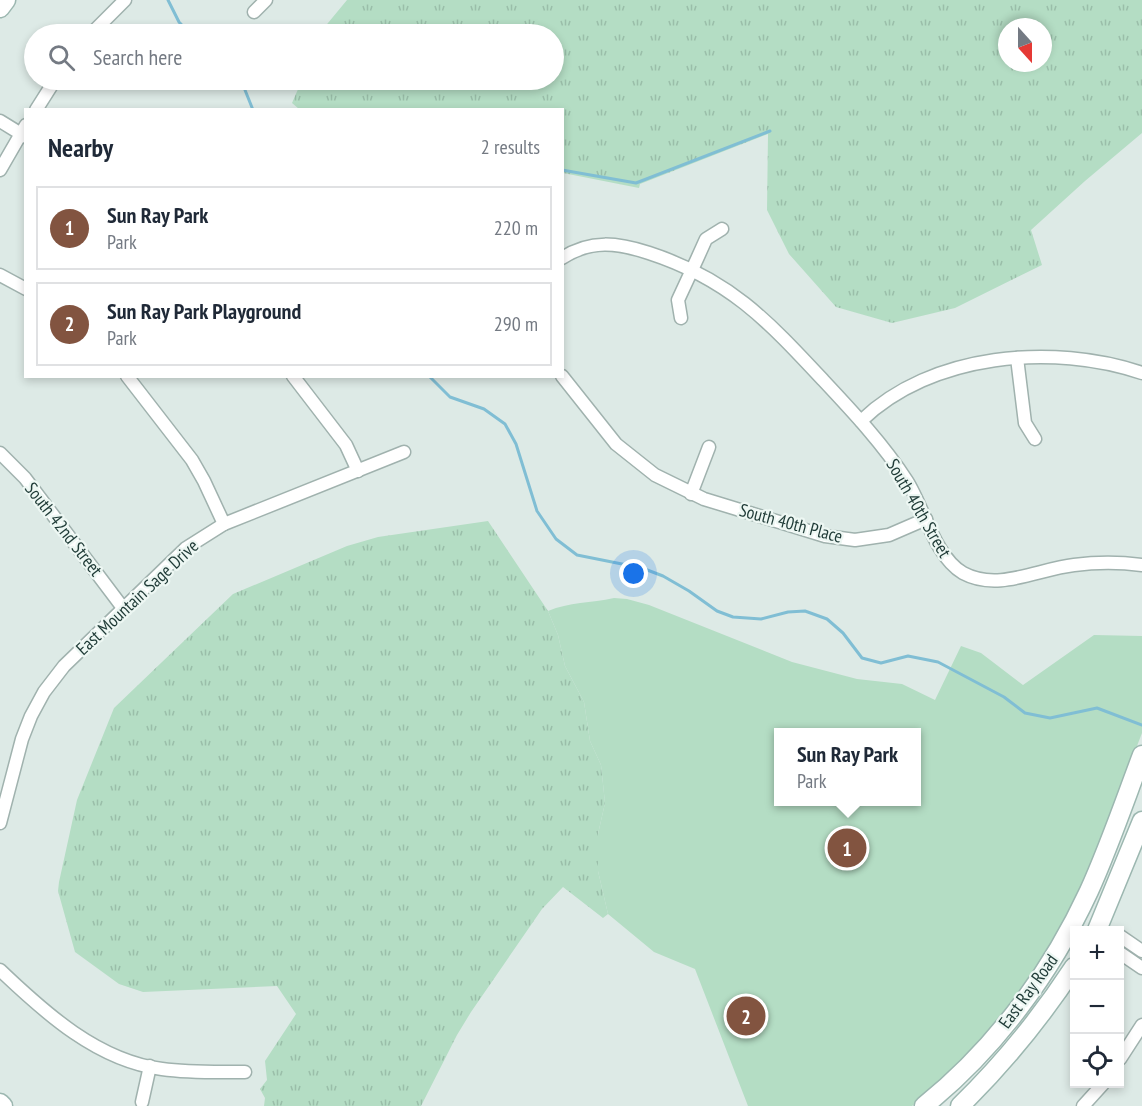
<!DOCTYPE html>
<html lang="en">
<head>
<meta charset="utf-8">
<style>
  :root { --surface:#fff; --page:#f2f2f3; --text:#1f2937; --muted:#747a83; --line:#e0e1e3; --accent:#825440 }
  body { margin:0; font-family:"PT Sans Narrow",sans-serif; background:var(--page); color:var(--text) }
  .controls { position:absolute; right:18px; bottom:18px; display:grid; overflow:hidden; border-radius:0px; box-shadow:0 3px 9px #0003 }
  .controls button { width:54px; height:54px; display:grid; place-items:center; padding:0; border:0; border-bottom:2px solid var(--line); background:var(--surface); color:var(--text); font:30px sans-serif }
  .compass { position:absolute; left:998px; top:18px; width:54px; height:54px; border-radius:50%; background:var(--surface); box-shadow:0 3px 9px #0003; rotate:159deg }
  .you { position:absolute; left:634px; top:574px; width:21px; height:21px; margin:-15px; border:4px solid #fff; border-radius:50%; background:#1a73e8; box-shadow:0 0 0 9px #1a73e833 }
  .badge { display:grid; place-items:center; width:39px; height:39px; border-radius:50%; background:var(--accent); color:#fff; font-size:20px; font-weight:700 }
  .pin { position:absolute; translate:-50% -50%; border:3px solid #fff; box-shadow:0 2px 6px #0006 }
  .popup { position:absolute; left:774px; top:728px; width:147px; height:78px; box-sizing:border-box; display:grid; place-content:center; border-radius:0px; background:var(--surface); filter:drop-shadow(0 2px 4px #0005); font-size:20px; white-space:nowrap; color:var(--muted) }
  .popup b { font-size:22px; color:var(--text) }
  .popup::after { content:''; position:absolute; left:50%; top:100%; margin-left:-12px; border:12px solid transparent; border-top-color:var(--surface) }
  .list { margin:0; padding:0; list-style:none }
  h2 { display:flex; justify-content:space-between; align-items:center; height:78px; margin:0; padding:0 24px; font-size:26px }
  h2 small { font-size:20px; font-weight:400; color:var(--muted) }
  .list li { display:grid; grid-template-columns:39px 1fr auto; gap:18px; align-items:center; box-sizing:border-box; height:84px; margin:0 12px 12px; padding:0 12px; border:2px solid var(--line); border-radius:0px }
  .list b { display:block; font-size:22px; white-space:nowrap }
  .list p { margin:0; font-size:20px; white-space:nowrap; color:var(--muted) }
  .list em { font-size:20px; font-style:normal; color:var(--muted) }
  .icon { flex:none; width:33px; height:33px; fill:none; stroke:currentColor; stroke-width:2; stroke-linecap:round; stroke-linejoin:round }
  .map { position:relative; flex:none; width:1142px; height:1106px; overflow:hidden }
  .search { position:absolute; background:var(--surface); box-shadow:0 3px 9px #0003; left:24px; top:24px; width:540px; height:66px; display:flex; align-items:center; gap:15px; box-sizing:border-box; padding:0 21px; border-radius:33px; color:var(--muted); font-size:22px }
  .panel { position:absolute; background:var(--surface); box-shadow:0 3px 9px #0003; left:24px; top:108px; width:540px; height:270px; border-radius:0px }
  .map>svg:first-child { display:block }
  .grass { fill:url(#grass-tufts); fill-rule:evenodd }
  .green { fill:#b4ddc4; fill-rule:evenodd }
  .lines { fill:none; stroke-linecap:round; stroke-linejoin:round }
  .stream { stroke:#80bed4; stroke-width:3 }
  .street-casing { stroke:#a0b2ae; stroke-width:15 }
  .secondary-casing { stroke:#9cb7b0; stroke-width:21 }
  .street { stroke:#fff; stroke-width:12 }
  .secondary { stroke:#fff; stroke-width:18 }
  .labels { text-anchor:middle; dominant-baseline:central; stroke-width:4.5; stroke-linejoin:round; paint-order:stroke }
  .street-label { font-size:18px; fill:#1e3a36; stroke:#edf7f3 }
</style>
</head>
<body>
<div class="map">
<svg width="1142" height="1106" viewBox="0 0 1142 1106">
  <defs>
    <pattern id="grass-tufts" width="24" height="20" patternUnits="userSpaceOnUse" patternTransform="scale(1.5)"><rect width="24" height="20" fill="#b4ddc4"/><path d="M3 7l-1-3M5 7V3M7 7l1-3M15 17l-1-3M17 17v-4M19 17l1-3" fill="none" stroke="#9abea9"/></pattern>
  </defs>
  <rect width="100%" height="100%" fill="#ddeae6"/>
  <g class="grass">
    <path d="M347 0H1142V133L1085 181 1031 230 1042 265 955 308 892 323 836 307 789 254 767 210 768 134 640 184 639 188 563 173 562 110 299 109 292 103 302 80H554V34H321L323 29ZM1007 27H1043V63H1007Z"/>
    <polygon points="488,521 548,611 558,635 565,666 584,702 590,741 601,765 605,803 598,834 598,871 608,914 603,918 563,887 542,909 471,1012 457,1035 421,1106 264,1106 265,1098 260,1089 267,1080 265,1061 296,1014 277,986 143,992 119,984 75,952 58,891 59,882 77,800 114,708 233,594 347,546 378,537"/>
  </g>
  <path class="green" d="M614 598 627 599 649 605 792 662 857 679 902 684 935 700 961 646 981 653 1023 685 1094 635 1142 636V733L1092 862 1068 913 1055 938 1012 1003 985 1036 946 1076 912 1106H748L695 969 654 952 608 914 598 871V834L605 803 601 765 590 741 584 702 565 666 558 635 548 611C569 602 591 603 614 598ZM778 732H916V802H778Z"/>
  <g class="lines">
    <g class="stream">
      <polyline points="168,0 179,22 190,34"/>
      <polyline points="241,80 253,110"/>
      <polyline points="562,170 636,183 770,131"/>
      <polyline points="429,376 450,397 484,409 505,424 516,444 537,511 556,539 577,555 642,568 663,576 689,591 717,611 733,617 761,619 788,612 805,611 827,619 843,633 862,658 881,663 908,656 938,662 1004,697 1025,713 1050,718 1097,708 1142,725"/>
    </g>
    <g class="street-casing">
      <g id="street">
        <polyline points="254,12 266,0"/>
        <polyline points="91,34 125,0"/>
        <polyline points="36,110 55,80"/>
        <polyline points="0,121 26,137"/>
        <polyline points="0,170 26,125"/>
        <path d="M562 258C591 239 618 243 649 253 729 279 767 320 823 380 853 412 883 444 907 481 924 508 935 557 963 573 998 592 1038 569 1074 565 1097 562 1119 562 1142 565"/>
        <polyline points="0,275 26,289"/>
        <polyline points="681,318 678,300 697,259 706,239 722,229"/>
        <polyline points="1017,358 1025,423 1035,439"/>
        <polyline points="127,376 192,460 204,481 224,524"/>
        <polyline points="293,376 346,445 358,471"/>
        <polyline points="562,376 616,444 655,475 704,499 825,536 855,540 889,535 926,519"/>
        <path d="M861 421C931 353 1053 343 1142 373"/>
        <polyline points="0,453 25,478 123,608"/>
        <polyline points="691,494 709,447"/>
        <polyline points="0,823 22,739 31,716 44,692 64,666 186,548 224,524 404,452"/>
        <polyline points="1120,936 1142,951"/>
        <polyline points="1120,953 1142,968"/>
        <path d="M0 970C45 1013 98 1061 162 1069 190 1073 217 1072 245 1072"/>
        <polyline points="1120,1059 1142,1025"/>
        <polyline points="142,1102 150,1066"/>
        <polyline points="1083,1106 1103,1084"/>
      </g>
    </g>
    <g class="secondary-casing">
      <g id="secondary">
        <polyline points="0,8 6,0"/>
        <polyline points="1097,930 1142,821"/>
        <polyline points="0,1103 3,1106"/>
        <path d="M924 1106C995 1049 1051 973 1089 891 1109 847 1125 800 1142 755"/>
        <path d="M960 1106C1005 1062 1040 1019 1074 967"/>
      </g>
    </g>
    <use href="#street" class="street"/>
    <use href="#secondary" class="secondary"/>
  </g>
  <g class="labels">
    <g class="street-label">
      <text transform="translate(919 508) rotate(60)">South 40th Street</text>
      <text transform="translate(791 523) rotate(15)">South 40th Place</text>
      <text transform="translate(64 529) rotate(52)">South 42nd Street</text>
      <text transform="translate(137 597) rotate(-43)">East Mountain Sage Drive</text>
      <text transform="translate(1028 991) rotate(-54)">East Ray Road</text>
    </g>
  </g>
</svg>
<div class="controls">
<button>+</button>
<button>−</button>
<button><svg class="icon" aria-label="locate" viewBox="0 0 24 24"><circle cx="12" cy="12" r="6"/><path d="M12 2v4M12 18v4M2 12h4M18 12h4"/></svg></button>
</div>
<svg class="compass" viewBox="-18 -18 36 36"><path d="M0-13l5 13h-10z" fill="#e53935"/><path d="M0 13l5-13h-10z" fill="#747a83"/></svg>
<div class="you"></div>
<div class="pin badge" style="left:847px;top:848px">1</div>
<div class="popup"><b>Sun Ray Park</b>Park</div>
<div class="pin badge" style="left:746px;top:1016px">2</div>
<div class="search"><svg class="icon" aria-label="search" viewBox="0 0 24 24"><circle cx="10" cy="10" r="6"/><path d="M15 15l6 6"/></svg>Search here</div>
<section class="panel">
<h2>Nearby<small>2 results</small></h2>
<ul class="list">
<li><span class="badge">1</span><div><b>Sun Ray Park</b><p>Park</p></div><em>220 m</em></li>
<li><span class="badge">2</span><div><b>Sun Ray Park Playground</b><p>Park</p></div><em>290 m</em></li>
</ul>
</section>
</div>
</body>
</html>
